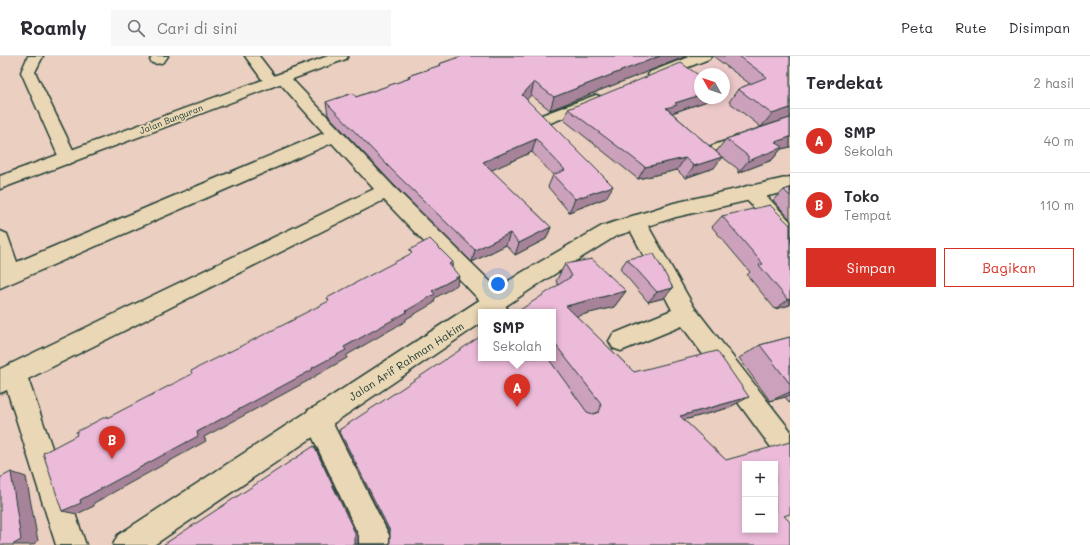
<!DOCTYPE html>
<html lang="id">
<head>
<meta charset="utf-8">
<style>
  :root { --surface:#fff; --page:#f7f7f7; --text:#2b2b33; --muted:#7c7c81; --line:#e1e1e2; --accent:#d93025 }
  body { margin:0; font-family:Mali,sans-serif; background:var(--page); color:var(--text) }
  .controls { position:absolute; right:12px; bottom:12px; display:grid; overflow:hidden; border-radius:0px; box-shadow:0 2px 6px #0003 }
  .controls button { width:36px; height:36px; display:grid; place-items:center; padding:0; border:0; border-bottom:1px solid var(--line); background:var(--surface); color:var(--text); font:20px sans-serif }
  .compass { position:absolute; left:694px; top:12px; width:36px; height:36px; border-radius:50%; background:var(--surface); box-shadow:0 2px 6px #0003; rotate:310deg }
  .you { position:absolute; left:498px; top:228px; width:14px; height:14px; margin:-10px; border:3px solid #fff; border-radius:50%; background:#1a73e8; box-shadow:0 0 0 6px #1a73e833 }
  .badge { display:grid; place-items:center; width:26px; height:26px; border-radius:50%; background:var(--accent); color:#fff; font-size:13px; font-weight:700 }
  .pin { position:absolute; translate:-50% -33px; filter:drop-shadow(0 1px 2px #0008) }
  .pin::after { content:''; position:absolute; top:21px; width:14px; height:12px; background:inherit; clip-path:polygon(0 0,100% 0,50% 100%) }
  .popup { position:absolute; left:478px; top:253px; width:78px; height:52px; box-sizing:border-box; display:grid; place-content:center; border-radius:0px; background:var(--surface); filter:drop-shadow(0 1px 3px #0005); font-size:13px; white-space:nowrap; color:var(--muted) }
  .popup b { font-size:15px; color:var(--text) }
  .popup::after { content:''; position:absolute; left:50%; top:100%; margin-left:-8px; border:8px solid transparent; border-top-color:var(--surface) }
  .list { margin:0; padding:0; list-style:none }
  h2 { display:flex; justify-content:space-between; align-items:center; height:52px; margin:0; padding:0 16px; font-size:17px }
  h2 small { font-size:13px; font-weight:400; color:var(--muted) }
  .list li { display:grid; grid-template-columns:26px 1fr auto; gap:12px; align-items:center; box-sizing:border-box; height:64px; padding:0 16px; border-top:1px solid var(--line) }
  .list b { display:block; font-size:15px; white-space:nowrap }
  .list p { margin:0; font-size:13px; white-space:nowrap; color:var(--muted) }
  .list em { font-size:13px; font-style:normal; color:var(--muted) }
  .actions { display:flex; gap:8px; padding:12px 16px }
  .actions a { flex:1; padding:9px 0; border:1px solid var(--accent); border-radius:0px; text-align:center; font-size:14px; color:var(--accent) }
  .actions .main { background:var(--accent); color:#fff }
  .icon { flex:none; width:22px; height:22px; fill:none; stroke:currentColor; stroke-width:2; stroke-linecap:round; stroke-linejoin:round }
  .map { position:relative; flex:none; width:790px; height:489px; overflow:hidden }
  header { display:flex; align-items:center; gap:24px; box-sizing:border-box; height:56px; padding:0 20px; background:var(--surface); border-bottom:1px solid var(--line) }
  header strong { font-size:19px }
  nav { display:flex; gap:22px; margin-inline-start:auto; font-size:14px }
  .search { width:280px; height:36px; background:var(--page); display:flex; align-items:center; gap:10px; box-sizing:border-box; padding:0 14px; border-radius:0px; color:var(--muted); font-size:15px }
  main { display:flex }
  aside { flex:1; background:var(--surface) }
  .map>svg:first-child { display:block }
  .built { fill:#ecc9c8; fill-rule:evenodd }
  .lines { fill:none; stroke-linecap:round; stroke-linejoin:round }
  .lane-casing { stroke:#1f3d34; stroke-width:3 }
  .street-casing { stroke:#1f3d34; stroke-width:3 }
  .secondary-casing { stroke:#1f3d34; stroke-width:3 }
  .primary-casing { stroke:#1f3d34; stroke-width:3 }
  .lane { fill:#ead7b5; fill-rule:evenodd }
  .street { fill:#ead7b5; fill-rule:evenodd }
  .secondary { fill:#ead7b5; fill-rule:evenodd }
  .primary { fill:#ead7b5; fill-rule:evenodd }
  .wall { fill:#cca1bb; stroke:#1f3d34 }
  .shaded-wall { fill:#a68399; stroke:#1f3d34 }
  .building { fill:#edbbda; stroke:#1f3d34; fill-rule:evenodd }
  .labels { text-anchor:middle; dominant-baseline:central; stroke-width:3.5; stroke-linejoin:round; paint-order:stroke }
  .far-street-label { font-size:9px; fill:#1f3d34; stroke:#ead7b5 }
  .street-label { font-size:11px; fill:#1f3d34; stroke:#ead7b5 }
</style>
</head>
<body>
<header>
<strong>Roamly</strong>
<div class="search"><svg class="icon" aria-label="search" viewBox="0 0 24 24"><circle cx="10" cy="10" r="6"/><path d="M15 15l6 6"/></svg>Cari di sini</div>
<nav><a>Peta</a><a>Rute</a><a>Disimpan</a></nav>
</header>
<main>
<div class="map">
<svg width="790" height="489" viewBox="0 0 790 489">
  <rect width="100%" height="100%" fill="#ebcfc0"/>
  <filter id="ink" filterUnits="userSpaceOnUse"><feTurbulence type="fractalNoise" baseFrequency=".025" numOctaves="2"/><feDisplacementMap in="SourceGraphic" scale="8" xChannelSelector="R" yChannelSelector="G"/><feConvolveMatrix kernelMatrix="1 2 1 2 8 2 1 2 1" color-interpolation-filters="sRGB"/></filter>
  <g filter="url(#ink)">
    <path class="built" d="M724 0 790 15V72L659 118 583 63ZM700 18H724V42H700Z"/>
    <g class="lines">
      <g class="lane-casing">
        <g id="lane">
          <polygon points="734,82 738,85 737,87 703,99 699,96 700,94"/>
          <polygon points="496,241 500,243 510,256 497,256 490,246 492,243"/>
        </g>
      </g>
      <g class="street-casing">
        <g id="street">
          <polygon points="28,0 43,0 35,16 77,102 74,106 68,108 62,106 59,102 21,16"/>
          <path d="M153 0H168C164 7 160 9 152 7L150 4Z"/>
          <polygon points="245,0 259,0 276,22 278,19 283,17 288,19 393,130 504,239 507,246 504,253 496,255 488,253 384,144 28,323 86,489 56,489 7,334 0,337 0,313 374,133 332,87 0,232 0,175 7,178 17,206 324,77 279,26 276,29 271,31 266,29"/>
          <polygon points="691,0 711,0 709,3 660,22 655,23 650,22 648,19 650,16"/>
          <polygon points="596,39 602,41 604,44 602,47 545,69 539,68 537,64 539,60"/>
          <polygon points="751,129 758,131 790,165 790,186 783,183 744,141 742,136 744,131"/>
          <polygon points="636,159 643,161 694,251 790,374 790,409 781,405 682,270 621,295 613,292 609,285 613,278 672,254 626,166 629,161"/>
          <polygon points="317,350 326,354 384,469 389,479 389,489 359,489 359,480 304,363 308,354"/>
        </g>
      </g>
      <g class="secondary-casing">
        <polygon id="secondary" points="328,0 348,0 346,3 0,133 0,120"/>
      </g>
      <g class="primary-casing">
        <polygon id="primary" points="790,121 790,135 676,161 616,180 537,229 497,256 481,256 481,267 154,489 113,489 118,479 521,217 602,170 674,147"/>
      </g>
      <use href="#lane" class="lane"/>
      <use href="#street" class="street"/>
      <use href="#secondary" class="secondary"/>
      <use href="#primary" class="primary"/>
    </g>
    <g class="wall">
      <polygon points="462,0 687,0 550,54 531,39 526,43 606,142 569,156 548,131 553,119 532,96 491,114 551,171 546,183 515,199 506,189 472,206 394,129 328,59 326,46 356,41 408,23 408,20 439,10 439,8"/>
      <polygon points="713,0 790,0 790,91 781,93 772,104 738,117 738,113 717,97 714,112 685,122 677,114 638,123 564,64 568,53 710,44 672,57 716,96 726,83 761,71 729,46 738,33 750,28"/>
      <polygon points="790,132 790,163 773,144 784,134"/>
      <polygon points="722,160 790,169 790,249 775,253 747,219 750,216 712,171"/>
      <polygon points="627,203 664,242 648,246 620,213"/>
      <polygon points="565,208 626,235 614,251 576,260 634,316 728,352 684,364 784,460 790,489 163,489 319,398 358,480 358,488 390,488 390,478 342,383 339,374 481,302 553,302 553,256 558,229 556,225"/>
      <polygon points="790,281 790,347 785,341 770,345 739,302 760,289"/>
    </g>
    <g class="shaded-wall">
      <polygon points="660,0 687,0 550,54 554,41"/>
      <polygon points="534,26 531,39 519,52 522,39"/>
      <polygon points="700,39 700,42 712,42 710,44 672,57 666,52 675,47"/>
      <polygon points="790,52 790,62 761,71 772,58"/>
      <polygon points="790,81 790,91 781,93 772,104 738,117 748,105 775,86"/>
      <polygon points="536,83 532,96 481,119 483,106"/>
      <polygon points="722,101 714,112 685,122 694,110"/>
      <polygon points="685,102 677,114 638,123 645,111"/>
      <polygon points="613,130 606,142 569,156 575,143"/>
      <polygon points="551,171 546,183 515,199 519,187"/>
      <polygon points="510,177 506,189 472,206 475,194"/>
      <polygon points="453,206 451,216 449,208"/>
      <polygon points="459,220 457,229 435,242 434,247 406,263 406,265 347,299 347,302 315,320 315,321 204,381 206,385 94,447 94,450 77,458 62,455 80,444 197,376 312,312 344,291 406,255 432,235"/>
      <polygon points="673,232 664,242 648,246 657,236"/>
      <polygon points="626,235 614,251 557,265 566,250"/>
      <polygon points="790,243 790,249 775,253 788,244"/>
      <polygon points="790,336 790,339 785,341 770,345"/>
      <polygon points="749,341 728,352 662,370 680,360"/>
      <polygon points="314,390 319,398 358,480 358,489 355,488"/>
      <polygon points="11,416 26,421 38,485 32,489 12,489"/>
    </g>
    <g class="building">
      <polygon points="462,0 660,0 554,41 534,26 522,39 613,130 575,143 553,119 565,114 536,83 483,106 551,171 519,187 510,177 475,194 394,116 326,46 353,37 356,41 410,22 408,20 441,9 439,8"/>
      <polygon points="739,0 790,0 790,52 772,58 738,33 767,21"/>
      <polygon points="681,7 700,20 700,39 675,47 677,49 666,52 722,101 694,110 685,102 645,111 568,53"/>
      <polygon points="790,62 790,81 775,86 783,91 748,105 748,100 726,83"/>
      <polygon points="790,132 790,140 784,134"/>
      <polygon points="770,149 790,169 790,243 788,244 759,209 763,208 722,160"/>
      <polygon points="430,183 453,206 449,208 459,220 432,235 435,238 406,255 407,256 344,291 346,294 312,312 312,314 197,376 198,380 80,444 81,447 62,455 43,397 77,379 76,376 107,360 107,362 192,318 191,315 295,263 295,262 329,245 327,242 412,197 409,194"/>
      <polygon points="654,198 673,232 657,236 627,203"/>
      <path d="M592 203 626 235 566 250 634 316 717 295 749 341 680 360 726 404 790 386V458L784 460 790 466V489H163L314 390 355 477V488H390V475L339 374 481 280V302H548L587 356 593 358 599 356 601 351 600 346 555 288H553V256H517L572 220 565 208ZM745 408H775V474H745Z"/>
      <polygon points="790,281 790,328 760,289"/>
      <polygon points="11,416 21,484 12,489 0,489 0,422"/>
    </g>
  </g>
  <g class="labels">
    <g class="far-street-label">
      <text transform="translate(171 63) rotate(-21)">Jalan Bunguran</text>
    </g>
    <g class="street-label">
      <text transform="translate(406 305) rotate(-33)">Jalan Arif Rahman Hakim</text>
    </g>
  </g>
</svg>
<div class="controls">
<button>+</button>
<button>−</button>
</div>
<svg class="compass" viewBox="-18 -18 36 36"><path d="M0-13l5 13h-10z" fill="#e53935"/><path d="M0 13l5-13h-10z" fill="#7c7c81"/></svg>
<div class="you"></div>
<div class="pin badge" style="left:517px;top:351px">A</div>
<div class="popup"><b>SMP</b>Sekolah</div>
<div class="pin badge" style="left:112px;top:403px">B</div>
</div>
<aside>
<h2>Terdekat<small>2 hasil</small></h2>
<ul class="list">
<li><span class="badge">A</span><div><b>SMP</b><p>Sekolah</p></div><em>40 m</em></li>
<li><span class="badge">B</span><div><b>Toko</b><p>Tempat</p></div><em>110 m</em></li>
</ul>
<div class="actions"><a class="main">Simpan</a><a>Bagikan</a></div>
</aside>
</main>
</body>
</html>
